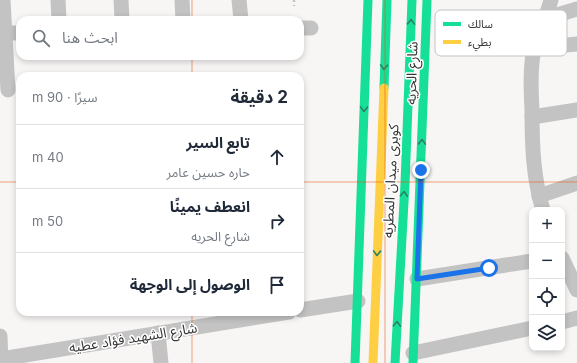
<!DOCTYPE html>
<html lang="ar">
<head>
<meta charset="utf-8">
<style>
  :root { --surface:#fff; --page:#f2f2f3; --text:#1f2937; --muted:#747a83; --line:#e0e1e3 }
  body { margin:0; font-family:Inter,"Noto Sans Arabic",sans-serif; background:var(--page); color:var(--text); direction:rtl }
  .controls { position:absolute; right:12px; bottom:12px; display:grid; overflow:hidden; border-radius:8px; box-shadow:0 2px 6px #0003 }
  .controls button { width:36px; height:36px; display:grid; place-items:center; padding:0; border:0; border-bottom:1px solid var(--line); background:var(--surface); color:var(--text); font:20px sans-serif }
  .stop { position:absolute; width:12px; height:12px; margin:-9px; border:3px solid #1a73e8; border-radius:50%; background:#fff }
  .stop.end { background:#1a73e8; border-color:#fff; box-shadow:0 1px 4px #0008 }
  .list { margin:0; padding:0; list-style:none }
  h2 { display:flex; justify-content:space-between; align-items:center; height:52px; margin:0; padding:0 16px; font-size:17px }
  h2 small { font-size:13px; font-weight:400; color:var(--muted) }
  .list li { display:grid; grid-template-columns:26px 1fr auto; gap:12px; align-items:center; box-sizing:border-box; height:64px; padding:0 16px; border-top:1px solid var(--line) }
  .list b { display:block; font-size:15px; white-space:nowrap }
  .list p { margin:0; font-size:13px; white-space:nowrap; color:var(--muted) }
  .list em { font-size:13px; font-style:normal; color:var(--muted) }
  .icon { flex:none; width:22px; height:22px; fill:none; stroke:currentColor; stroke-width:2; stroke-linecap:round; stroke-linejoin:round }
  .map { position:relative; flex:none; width:577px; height:363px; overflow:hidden; direction:ltr }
  .search { position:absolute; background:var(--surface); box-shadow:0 2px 6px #0003; left:16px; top:16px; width:288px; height:44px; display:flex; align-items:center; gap:10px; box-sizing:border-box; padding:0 14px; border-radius:12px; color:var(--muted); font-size:15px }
  .panel { position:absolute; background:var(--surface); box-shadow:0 2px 6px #0003; left:16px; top:72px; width:288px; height:244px; border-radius:12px; direction:rtl }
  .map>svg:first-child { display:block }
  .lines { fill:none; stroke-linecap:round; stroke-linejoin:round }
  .path { stroke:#c5c4c4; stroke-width:2.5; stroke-dasharray:2 3; stroke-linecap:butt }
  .street { stroke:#c4c3c3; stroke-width:15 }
  .fast { stroke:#16e098; stroke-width:9 }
  .slow { stroke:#ffcf43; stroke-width:9 }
  .oneway { stroke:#298363 }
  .route { stroke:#1a73e8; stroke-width:5 }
  .grid { fill:none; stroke:#e8590c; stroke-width:1; stroke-opacity:0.55 }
  .labels { text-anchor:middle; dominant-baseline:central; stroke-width:3; stroke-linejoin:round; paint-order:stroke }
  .street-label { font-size:14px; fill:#383737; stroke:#fff }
  .key { fill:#fff; stroke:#c3c3c3; stroke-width:1 }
  .key-label { font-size:11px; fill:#383737 }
</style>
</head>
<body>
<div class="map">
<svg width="577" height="363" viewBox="0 0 577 363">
  <rect width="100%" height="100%" fill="#f8f5f5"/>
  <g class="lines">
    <polyline class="path" points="294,0 294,6"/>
    <g class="street">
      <polyline points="3,0 8,90"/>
      <polyline points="58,0 59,20"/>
      <polyline points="121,0 122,20"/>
      <polyline points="182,0 183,20"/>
      <polyline points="239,0 241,20"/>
      <polyline points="544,19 577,9"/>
      <polyline points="300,28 311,28"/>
      <polyline points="5,33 20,33"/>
      <polyline points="535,48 577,44"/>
      <polyline points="532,117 577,110"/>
      <polyline points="539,196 577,183"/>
      <path d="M543 210C533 178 532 144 532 110 531 90 530 69 534 49 538 32 547 16 551 0"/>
      <polyline points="562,258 577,290"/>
      <polyline points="417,279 532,261"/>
      <polyline points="300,310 358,301"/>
      <polyline points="562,322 577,318"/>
      <polyline points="158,333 161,363"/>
      <polyline points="0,336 1,363"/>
      <polyline points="413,353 532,328"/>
      <polyline points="1,359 289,312"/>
    </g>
    <g class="fast">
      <polyline points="384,88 387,0"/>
      <polyline points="355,363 368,0"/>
      <polyline points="395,363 405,184 412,0"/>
      <polyline points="413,363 427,0"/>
    </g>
    <polyline class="slow" points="373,363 384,88"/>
  </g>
  <defs><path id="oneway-chevron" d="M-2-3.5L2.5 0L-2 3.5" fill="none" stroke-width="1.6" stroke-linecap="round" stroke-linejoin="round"/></defs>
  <g class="oneway">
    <use href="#oneway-chevron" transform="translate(411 22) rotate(-88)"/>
    <use href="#oneway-chevron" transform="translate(384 67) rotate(92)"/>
    <use href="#oneway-chevron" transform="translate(364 109) rotate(92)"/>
    <use href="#oneway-chevron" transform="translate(422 142) rotate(-88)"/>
    <use href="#oneway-chevron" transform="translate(404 194) rotate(-87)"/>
    <use href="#oneway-chevron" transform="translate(377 253) rotate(92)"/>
    <use href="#oneway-chevron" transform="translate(397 324) rotate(-87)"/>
  </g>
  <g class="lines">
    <polyline class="route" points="421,170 417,279 489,268"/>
  </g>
  <path class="grid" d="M192 0V20M385 0V363M192 56V76M0 182H20M300 182H577M192 312V363"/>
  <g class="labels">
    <g class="street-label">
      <text transform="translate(411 73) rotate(-88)">شارع الحريه</text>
      <text transform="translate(390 181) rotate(-87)">كوبرى ميدان المطريه</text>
      <text transform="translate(133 337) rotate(-9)">شارع الشهيد فؤاد عطيه</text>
    </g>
  </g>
  <rect x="435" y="10" width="132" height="46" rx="6" class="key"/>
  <rect x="443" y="22" width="18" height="4" fill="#16e098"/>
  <rect x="443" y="40" width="18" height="4" fill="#ffcf43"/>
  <g class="key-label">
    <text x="468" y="28">سالك</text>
    <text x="468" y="46">بطيء</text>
  </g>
</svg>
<div class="controls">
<button>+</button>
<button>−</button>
<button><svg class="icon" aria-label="locate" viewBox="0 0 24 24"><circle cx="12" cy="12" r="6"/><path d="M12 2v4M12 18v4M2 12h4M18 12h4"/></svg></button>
<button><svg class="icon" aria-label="layers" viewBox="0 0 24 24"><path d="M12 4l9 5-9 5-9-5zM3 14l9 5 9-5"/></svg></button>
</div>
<div class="stop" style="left:489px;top:268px"></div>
<div class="stop end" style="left:421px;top:170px"></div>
<div class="search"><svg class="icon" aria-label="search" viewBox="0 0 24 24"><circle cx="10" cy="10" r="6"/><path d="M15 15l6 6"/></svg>ابحث هنا</div>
<section class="panel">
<h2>2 دقيقة<small>سيرًا · 90 m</small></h2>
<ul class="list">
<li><svg class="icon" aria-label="ahead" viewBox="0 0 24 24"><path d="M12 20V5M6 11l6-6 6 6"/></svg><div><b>تابع السير</b><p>حاره حسين عامر</p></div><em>40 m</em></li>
<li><svg class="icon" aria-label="right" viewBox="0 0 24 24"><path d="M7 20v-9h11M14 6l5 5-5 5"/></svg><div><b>انعطف يمينًا</b><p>شارع الحريه</p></div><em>50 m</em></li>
<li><svg class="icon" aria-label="arrive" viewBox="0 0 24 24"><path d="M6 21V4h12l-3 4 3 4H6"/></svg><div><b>الوصول إلى الوجهة</b></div></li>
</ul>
</section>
</div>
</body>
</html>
